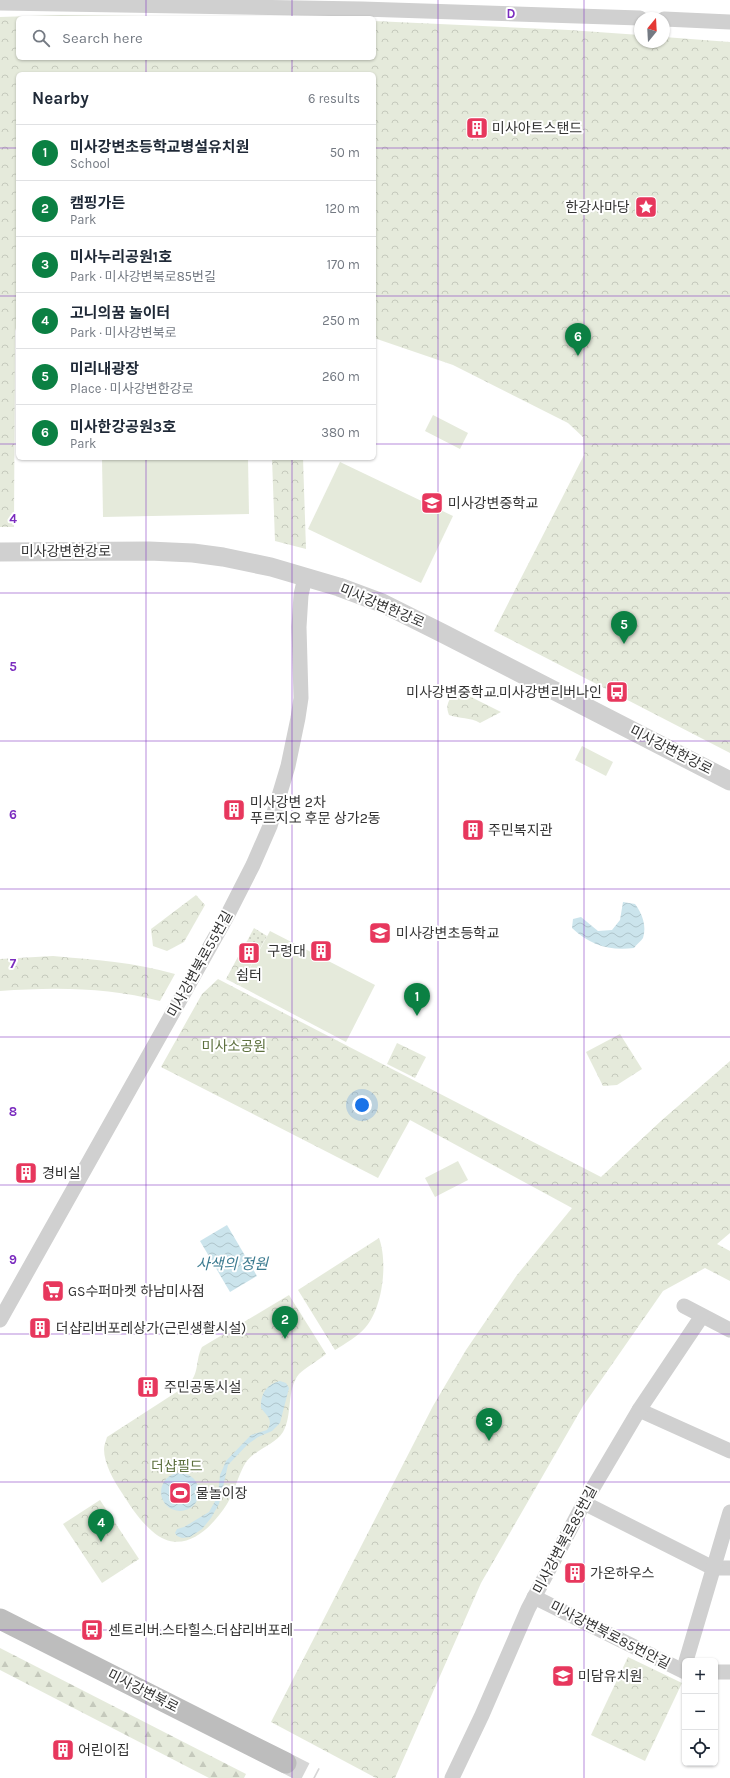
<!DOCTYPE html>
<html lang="en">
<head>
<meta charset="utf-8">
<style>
  :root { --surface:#fff; --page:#f2f2f3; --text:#1f2937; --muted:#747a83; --line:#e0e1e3; --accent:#0b8043 }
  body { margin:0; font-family:Karla,"Noto Sans KR",sans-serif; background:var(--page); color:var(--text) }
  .controls { position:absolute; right:12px; bottom:12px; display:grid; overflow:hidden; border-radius:6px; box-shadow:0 1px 3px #0004 }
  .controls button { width:36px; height:36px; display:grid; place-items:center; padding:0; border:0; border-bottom:1px solid var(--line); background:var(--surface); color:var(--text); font:20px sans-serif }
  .compass { position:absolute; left:634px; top:12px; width:36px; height:36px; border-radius:50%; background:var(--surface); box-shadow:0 1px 3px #0004; rotate:18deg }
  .you { position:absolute; left:362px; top:1105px; width:14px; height:14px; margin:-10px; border:3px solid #fff; border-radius:50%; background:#1a73e8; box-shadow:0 0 0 6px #1a73e833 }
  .badge { display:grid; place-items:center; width:26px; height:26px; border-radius:50%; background:var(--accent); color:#fff; font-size:13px; font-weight:700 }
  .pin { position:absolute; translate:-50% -33px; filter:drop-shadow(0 1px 2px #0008) }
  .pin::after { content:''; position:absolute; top:21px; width:14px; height:12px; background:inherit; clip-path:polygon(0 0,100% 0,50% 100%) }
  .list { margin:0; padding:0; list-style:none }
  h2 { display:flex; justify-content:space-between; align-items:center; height:52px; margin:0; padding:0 16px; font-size:17px }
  h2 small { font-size:13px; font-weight:400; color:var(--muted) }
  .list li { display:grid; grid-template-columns:26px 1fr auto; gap:12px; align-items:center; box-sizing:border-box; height:56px; padding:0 16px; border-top:1px solid var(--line) }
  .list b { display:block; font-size:15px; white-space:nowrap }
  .list p { margin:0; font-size:13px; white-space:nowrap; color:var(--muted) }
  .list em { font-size:13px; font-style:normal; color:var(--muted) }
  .icon { flex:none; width:22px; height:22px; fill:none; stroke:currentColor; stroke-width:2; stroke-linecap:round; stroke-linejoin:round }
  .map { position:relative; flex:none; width:730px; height:1778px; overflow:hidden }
  .search { position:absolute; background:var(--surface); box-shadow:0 1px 3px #0004; left:16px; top:16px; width:360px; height:44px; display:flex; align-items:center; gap:10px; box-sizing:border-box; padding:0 14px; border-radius:6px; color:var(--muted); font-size:15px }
  .panel { position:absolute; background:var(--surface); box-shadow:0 1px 3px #0004; left:16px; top:72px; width:360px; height:388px; border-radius:6px }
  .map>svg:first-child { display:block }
  .grass { fill:#e5eadb }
  .forest { fill:url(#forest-firs) }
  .park { fill:url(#park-crowns) }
  .garden { fill:url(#garden-dots) }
  .water { fill:url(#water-waves) }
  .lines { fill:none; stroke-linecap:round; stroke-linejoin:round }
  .secondary-tunnel { stroke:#d6d6d6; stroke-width:21; stroke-dasharray:21 10; stroke-linecap:butt }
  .minor { stroke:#d0d0d0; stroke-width:15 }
  .tertiary { stroke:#d0d0d0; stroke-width:19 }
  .secondary { stroke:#bdbdbd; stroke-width:21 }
  .grid { fill:none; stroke:#7b2cbf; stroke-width:1; stroke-opacity:0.55 }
  .labels { text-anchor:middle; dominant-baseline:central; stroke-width:4; stroke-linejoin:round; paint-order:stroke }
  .poi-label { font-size:14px; fill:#333; stroke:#fff; text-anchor:start }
  .street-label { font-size:14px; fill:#333; stroke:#fff }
  .park-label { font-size:14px; fill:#5d703e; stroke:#fff }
  .water-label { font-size:15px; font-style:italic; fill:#3c7b90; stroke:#fff }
  .grid-label { font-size:13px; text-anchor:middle; font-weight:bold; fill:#7b2cbf; stroke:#fff; stroke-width:4; stroke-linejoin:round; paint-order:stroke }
</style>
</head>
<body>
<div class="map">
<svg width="730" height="1778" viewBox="0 0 730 1778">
  <defs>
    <pattern id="forest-firs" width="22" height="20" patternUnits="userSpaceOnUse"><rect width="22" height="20" fill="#e5eadb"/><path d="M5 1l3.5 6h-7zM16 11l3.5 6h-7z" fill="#c5c9bc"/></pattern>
    <pattern id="park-crowns" width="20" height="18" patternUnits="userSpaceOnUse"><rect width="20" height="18" fill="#e5eadb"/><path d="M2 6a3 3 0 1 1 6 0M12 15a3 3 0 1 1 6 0" fill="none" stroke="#c5c9bc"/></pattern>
    <pattern id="garden-dots" width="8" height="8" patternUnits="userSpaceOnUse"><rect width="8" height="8" fill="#e5eadb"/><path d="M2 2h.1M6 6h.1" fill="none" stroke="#c5c9bc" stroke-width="1.8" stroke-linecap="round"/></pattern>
    <pattern id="water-waves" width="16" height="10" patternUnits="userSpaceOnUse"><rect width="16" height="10" fill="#cbe4ec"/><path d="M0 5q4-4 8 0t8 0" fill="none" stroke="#afc4cb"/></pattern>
  </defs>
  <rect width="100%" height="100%" fill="#fff"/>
  <g class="grass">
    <polygon points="433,415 468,433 460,449 425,431"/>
    <polygon points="102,458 248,458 249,514 103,517"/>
    <polygon points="340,462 453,516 421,583 308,529"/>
    <polygon points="582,746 613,762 606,776 575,760"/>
    <polygon points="270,931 375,985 346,1042 240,986"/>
    <polygon points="458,1161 468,1180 435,1197 425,1178"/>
  </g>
  <polygon class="forest" points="0,1648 246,1774 244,1778 209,1778 0,1670"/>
  <g class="park">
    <polygon points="61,15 305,18 18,18 18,58 374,58 374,21 569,30 640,35 640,42 664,42 664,37 730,42 730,753 494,631 584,455 583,437 568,423 453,365 374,338 374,74 18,74 18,322 15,331 14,527 0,527 0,17"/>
    <polygon points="272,458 303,458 306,549 275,541"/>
    <path d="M463 693 501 712 480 723C470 717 460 719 449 715 446 707 447 703 452 696Z"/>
    <polygon points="196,895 205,905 184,942 167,951 153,946 151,929"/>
    <polygon points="240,953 254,960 240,986 226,979"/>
    <path d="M53 956C96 960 133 962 175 974L160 1001C108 987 53 987 0 991V959Z"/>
    <polygon points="218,979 601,1177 662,1120 730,1061 730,1233 717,1244 730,1251 730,1281 705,1268 663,1291 583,1406 481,1583 395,1778 376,1778 271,1722 433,1406 466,1350 517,1275 572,1208 410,1120 378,1178 161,1067 202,994"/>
    <polygon points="620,1034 642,1069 617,1085 603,1086 586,1052"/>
    <polygon points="397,1043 426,1057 415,1078 387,1064"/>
    <path d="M379 1238C388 1262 383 1308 365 1328 357 1337 346 1343 335 1350L298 1290Z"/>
    <path d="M289 1295 326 1354C318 1361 306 1367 299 1374 286 1390 293 1415 283 1432 276 1444 256 1449 246 1462 238 1475 235 1491 227 1504 211 1529 182 1558 152 1531 140 1521 131 1507 122 1493 114 1481 104 1464 104 1449 104 1445 106 1441 107 1437L189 1384C200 1371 195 1361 202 1347Z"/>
    <polygon points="100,1500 139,1559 102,1583 63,1524"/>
    <polygon points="628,1657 682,1683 645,1761 591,1735"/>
  </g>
  <polygon class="garden" points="254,928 267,936 258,952 245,945"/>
  <g class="water">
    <path d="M623 902 635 904C642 913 647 926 643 938 641 941 636 945 634 948 609 951 590 945 572 928L573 919 581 917 598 931 612 930 620 920Z"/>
    <polygon points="227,1225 257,1276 230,1292 200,1241"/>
    <path d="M280 1381 286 1383 289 1388 280 1423 272 1431 258 1437 248 1444 228 1465 219 1504 211 1518 202 1529 190 1537 182 1538 177 1536 175 1533 177 1529 184 1527 209 1512 218 1496 220 1475 226 1461 251 1435 267 1430C274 1420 267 1416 261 1408 260 1394 267 1384 280 1381Z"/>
    <circle cx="180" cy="1492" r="19"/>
  </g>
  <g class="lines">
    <polyline class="secondary-tunnel" points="286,1763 315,1778"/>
    <g class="minor">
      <polyline points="0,3 362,9 640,18"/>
      <polyline points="664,19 730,22"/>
      <polyline points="684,1306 730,1330"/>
      <polyline points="0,1320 226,918 253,865 270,826 288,766 298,718 301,698 299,627 301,595 305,577"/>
      <polyline points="639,1410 730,1451"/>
      <polyline points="584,1503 713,1568 730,1568"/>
      <polyline points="534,1597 685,1672"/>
      <polyline points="686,1661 730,1512"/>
      <polyline points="715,1672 730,1672"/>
      <polyline points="452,1778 482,1715 528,1609 584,1503 639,1410 702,1316"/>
    </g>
    <polyline class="tertiary" points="0,552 149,551 193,553 223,557 271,567 339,587 382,603 442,633 730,781"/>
    <polyline class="secondary" points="0,1619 286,1763"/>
  </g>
  <path class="grid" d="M146 0V18M292 0V18M438 0V1778M584 0V1778M146 58V74M292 58V74M0 148H18M374 148H730M0 296H18M374 296H730M0 444H18M374 444H730M146 458V1778M292 458V1778M0 593H730M0 741H730M0 889H730M0 1037H730M0 1185H730M0 1334H730M0 1482H730M0 1630H730"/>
  <defs>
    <g id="building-square" transform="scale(1.15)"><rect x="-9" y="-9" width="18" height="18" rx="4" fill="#e7375d" stroke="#fff"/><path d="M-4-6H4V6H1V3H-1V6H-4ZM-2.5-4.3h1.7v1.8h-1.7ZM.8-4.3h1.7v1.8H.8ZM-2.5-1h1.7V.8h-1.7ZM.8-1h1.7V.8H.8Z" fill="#fff"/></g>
    <g id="sight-square" transform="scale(1.15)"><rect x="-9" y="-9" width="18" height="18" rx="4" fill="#e7375d" stroke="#fff"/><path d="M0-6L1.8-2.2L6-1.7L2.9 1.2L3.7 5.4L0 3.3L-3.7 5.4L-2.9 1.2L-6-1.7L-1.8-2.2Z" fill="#fff"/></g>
    <g id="school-square" transform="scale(1.15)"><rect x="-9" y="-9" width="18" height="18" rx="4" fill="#e7375d" stroke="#fff"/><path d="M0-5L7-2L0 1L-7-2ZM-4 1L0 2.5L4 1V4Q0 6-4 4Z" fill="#fff"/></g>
    <g id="bus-square" transform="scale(1.15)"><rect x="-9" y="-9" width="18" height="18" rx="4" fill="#e7375d" stroke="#fff"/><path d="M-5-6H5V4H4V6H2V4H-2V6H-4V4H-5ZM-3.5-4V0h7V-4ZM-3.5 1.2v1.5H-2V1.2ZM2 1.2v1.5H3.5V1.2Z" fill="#fff"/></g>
    <g id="supermarket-square" transform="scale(1.15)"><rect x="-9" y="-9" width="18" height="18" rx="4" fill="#e7375d" stroke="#fff"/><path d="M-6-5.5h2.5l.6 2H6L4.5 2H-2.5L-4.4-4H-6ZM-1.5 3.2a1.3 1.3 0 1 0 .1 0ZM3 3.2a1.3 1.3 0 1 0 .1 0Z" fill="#fff"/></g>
    <g id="stadium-square" transform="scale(1.15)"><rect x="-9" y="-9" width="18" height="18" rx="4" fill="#e7375d" stroke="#fff"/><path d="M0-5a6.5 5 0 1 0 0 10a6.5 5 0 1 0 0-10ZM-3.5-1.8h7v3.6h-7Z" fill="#fff"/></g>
  </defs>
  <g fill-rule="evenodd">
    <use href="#building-square" x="477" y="128"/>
    <use href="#sight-square" x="646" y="207"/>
    <use href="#school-square" x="432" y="503"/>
    <use href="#bus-square" x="617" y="692"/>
    <use href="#building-square" x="234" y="810"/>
    <use href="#building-square" x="473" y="830"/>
    <use href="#school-square" x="380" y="933"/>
    <use href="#building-square" x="321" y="951"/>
    <use href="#building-square" x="249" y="953"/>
    <use href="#building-square" x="26" y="1173"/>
    <use href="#supermarket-square" x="53" y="1291"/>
    <use href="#building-square" x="40" y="1328"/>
    <use href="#building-square" x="148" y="1387"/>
    <use href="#stadium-square" x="180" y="1493"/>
    <use href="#building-square" x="575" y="1573"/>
    <use href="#bus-square" x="92" y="1630"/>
    <use href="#school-square" x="563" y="1676"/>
    <use href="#building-square" x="63" y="1750"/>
  </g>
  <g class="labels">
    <g class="poi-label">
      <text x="492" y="128">미사아트스탠드</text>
      <text x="630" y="207" text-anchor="end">한강사마당</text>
      <text x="448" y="503">미사강변중학교</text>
      <text x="602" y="692" text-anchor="end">미사강변중학교.미사강변리버나인</text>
      <text x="250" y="802">미사강변 2차<tspan x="250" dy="16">푸르지오 후문 상가2동</tspan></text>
      <text x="488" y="830">주민복지관</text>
      <text x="396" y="933">미사강변초등학교</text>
      <text x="306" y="951" text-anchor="end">구령대</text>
      <text x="249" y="975" text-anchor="middle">쉼터</text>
      <text x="42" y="1173">경비실</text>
      <text x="68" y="1291">GS수퍼마켓 하남미사점</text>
      <text x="56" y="1328">더샵리버포레상가(근린생활시설)</text>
      <text x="164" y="1387">주민공동시설</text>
      <text x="196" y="1493">물놀이장</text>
      <text x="590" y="1573">가온하우스</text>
      <text x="108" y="1630">센트리버.스타힐스.더샵리버포레</text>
      <text x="578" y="1676">미담유치원</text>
      <text x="78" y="1750">어린이집</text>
    </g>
    <g class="street-label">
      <text x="66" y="551">미사강변한강로</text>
      <text transform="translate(382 606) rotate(23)">미사강변한강로</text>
      <text transform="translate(671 750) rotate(27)">미사강변한강로</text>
      <text transform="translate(200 964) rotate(-61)">미사강변북로55번길</text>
      <text transform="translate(565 1540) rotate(-62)">미사강변북로85번길</text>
      <text transform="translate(610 1635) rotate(27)">미사강변북로85번안길</text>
      <text transform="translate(143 1691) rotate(27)">미사강변북로</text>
    </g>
    <g class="park-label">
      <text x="234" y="1046">미사소공원</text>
      <text x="177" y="1466">더샵필드</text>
    </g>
    <g class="water-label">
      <text x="232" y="1264">사색의 정원</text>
    </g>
  </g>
  <g class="grid-label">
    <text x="511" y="18">D</text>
    <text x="13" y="523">4</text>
    <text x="13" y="671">5</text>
    <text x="13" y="819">6</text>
    <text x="13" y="968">7</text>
    <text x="13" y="1116">8</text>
    <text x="13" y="1264">9</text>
  </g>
</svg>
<div class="controls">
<button>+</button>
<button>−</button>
<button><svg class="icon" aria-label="locate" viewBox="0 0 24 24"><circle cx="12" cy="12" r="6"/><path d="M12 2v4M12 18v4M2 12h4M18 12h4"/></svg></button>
</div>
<svg class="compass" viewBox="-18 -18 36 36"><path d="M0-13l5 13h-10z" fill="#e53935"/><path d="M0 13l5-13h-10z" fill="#747a83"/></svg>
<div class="you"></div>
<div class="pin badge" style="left:417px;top:1016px">1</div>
<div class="pin badge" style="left:285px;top:1339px">2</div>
<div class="pin badge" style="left:489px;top:1441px">3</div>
<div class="pin badge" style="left:101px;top:1542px">4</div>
<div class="pin badge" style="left:624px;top:644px">5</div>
<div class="pin badge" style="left:578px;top:356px">6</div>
<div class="search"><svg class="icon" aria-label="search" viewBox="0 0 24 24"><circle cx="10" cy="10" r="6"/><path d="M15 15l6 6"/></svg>Search here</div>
<section class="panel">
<h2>Nearby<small>6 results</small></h2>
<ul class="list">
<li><span class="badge">1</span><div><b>미사강변초등학교병설유치원</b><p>School</p></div><em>50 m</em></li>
<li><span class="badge">2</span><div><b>캠핑가든</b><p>Park</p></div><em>120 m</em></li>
<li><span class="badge">3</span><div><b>미사누리공원1호</b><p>Park · 미사강변북로85번길</p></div><em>170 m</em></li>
<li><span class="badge">4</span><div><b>고니의꿈 놀이터</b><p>Park · 미사강변북로</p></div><em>250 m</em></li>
<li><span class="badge">5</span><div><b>미리내광장</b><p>Place · 미사강변한강로</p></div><em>260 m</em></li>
<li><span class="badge">6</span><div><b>미사한강공원3호</b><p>Park</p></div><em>380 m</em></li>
</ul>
</section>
</div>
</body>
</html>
